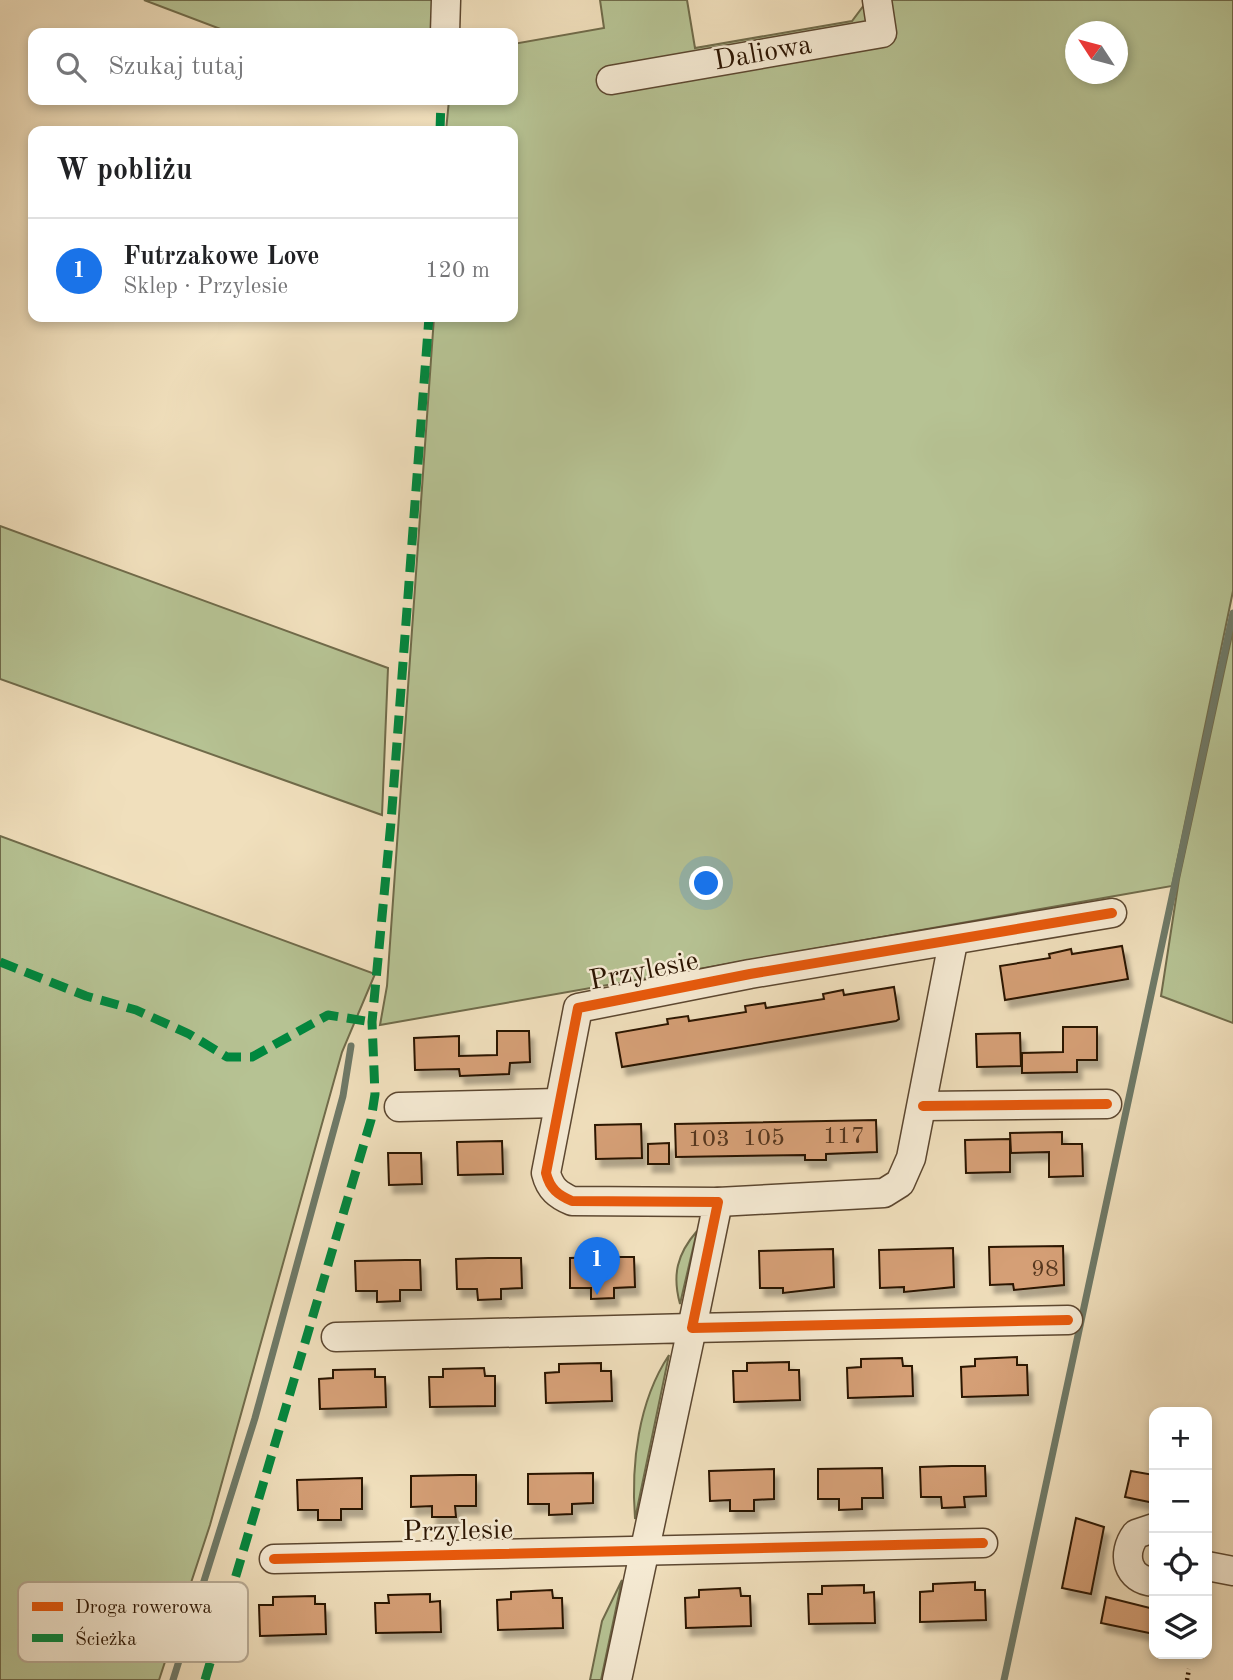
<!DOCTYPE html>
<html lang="pl">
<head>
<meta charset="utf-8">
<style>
  :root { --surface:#fff; --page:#f2f2f2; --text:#202124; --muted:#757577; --line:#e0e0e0; --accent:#1a73e8 }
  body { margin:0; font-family:"Old Standard TT",serif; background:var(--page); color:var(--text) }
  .controls { position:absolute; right:21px; bottom:21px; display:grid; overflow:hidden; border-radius:14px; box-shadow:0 4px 10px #0003 }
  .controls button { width:63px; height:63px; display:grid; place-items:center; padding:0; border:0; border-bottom:2px solid var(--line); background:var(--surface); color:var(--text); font:35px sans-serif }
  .compass { position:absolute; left:1065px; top:21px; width:63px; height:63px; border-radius:50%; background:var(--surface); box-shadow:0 4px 10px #0003; rotate:306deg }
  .you { position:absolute; left:707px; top:884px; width:24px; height:24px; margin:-18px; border:5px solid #fff; border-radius:50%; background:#1a73e8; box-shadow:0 0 0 10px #1a73e833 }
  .badge { display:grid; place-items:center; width:46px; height:46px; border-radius:50%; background:var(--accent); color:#fff; font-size:23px; font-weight:700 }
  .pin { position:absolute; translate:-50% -58px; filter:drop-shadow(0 2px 4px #0008) }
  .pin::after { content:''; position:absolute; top:37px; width:24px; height:21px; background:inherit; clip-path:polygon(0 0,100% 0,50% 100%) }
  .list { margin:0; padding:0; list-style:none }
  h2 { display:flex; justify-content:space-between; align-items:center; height:91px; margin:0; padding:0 28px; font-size:30px }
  h2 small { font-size:23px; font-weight:400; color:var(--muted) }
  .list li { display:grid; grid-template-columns:46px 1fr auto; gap:21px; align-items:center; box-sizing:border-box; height:105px; padding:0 28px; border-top:2px solid var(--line) }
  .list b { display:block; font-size:26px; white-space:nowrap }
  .list p { margin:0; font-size:23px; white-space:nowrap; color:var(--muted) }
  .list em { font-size:23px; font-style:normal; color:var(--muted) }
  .icon { flex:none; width:38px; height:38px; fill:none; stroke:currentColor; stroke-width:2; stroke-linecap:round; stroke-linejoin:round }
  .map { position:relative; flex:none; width:1233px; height:1680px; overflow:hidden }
  .search { position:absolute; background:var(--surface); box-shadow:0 4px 10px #0003; left:28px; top:28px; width:490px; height:77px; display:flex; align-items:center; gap:18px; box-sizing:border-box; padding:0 24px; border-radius:14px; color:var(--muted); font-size:26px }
  .panel { position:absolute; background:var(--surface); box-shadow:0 4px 10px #0003; left:28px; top:126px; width:490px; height:196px; border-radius:14px }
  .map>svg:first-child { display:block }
  .green { fill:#b6c293; stroke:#706b4a; stroke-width:2; fill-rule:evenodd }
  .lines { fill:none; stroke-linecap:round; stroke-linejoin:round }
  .stream { stroke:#6e7967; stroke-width:7 }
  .building { fill:#d59f76; stroke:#2b1401; stroke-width:2; filter:url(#shadow) }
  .minor-casing { stroke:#5c4730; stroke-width:31 }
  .path { stroke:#2b1401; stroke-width:4.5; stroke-dasharray:2 3.5; stroke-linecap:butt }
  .minor { stroke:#f5ead3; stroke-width:28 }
  .quiet { stroke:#00873e; stroke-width:9; stroke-dasharray:18 9; stroke-linecap:butt }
  .cycleway-casing { stroke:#f5ead3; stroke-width:15 }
  .cycleway { stroke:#e8590c; stroke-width:10 }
  .labels { text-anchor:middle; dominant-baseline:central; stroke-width:5; stroke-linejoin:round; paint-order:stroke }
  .number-label { font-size:24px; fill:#56371e }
  .street-label { font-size:28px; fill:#2b1401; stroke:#f5ead3 }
  .key { fill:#f5ead3; stroke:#b8aa94; stroke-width:2 }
  .key-label { font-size:19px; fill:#2b1401 }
</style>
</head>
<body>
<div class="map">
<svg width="1233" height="1680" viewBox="0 0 1233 1680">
  <defs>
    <filter id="shadow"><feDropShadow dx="4.5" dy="8" stdDeviation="2" flood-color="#0004"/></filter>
  </defs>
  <rect width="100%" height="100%" fill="#f0dfbc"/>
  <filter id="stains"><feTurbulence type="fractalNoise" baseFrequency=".00286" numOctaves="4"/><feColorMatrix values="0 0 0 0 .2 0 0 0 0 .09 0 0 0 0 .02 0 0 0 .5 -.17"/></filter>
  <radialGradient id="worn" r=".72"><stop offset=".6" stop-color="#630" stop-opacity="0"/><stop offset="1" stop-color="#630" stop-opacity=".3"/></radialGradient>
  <g class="green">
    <polygon points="144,0 439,0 438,33 231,33"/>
    <path d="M600 0H687L695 48 852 21 864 5 863 0H1233V591L1172 886 380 1025 387 986 434 317H513V131H446L449 100H513V44L604 28ZM1076 32H1118V74H1076Z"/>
    <polygon points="0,526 388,668 382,815 0,679"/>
    <polygon points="1233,630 1233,1023 1161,996 1179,879"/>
    <polygon points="0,836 375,974 342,1052 210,1525 159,1680 0,1680"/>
    <path d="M697 1231 680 1304C672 1275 677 1254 697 1231Z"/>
    <path d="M669 1355 635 1519C631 1464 638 1402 669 1355Z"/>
    <polygon points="622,1580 601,1680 590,1680 602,1621"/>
  </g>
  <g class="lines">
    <g class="stream">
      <polyline points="173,1680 255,1418 343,1096 351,1046"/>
      <polyline points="1004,1680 1233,613"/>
    </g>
  </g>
  <g class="building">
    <polygon points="1122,946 1128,979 1005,1000 1000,966 1050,958 1049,954 1071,949 1072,954"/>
    <polygon points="894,987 899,1019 896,1021 622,1067 616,1033 668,1024 667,1019 688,1016 689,1021 746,1012 745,1006 765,1003 766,1008 824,999 823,994 843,990 844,995"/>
    <polygon points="1063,1027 1097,1027 1097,1060 1077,1060 1077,1072 1022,1073 1022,1053 1063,1052"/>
    <polygon points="497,1031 529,1031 530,1062 510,1063 509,1074 460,1076 459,1069 415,1070 414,1038 459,1036 459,1056 497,1055"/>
    <polygon points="1020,1033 1021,1066 977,1067 976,1034"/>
    <polygon points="876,1120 877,1152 826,1154 826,1160 805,1160 805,1155 676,1157 675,1124"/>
    <polygon points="641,1124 642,1158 596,1159 595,1125"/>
    <polygon points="1062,1132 1062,1144 1082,1144 1083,1176 1049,1177 1049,1152 1011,1153 1010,1133"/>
    <polygon points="1010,1139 1010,1172 966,1173 965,1140"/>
    <polygon points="502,1141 503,1174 458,1175 457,1142"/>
    <polygon points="669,1143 669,1164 648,1164 648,1144"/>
    <polygon points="388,1153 421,1153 422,1184 389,1185"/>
    <polygon points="1063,1246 1064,1285 1014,1290 1013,1284 990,1285 989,1247"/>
    <polygon points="953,1248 954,1287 904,1292 904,1287 880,1288 879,1250"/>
    <polygon points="833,1249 834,1287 783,1293 783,1288 760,1288 759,1251"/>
    <polygon points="602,1257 634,1257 635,1287 614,1288 614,1298 591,1299 591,1288 570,1288 570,1258"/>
    <polygon points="488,1258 521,1258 522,1288 501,1289 501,1299 478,1300 477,1289 457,1289 456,1259"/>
    <polygon points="405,1260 420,1260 421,1290 400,1290 400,1301 377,1302 377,1291 356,1291 355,1261"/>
    <polygon points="1017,1357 1017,1365 1027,1365 1028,1395 962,1397 961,1367 975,1366 975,1359"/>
    <polygon points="902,1358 903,1366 912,1366 913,1396 848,1398 847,1368 861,1367 861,1359"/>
    <polygon points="789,1362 789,1370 799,1370 800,1400 734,1402 733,1371 747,1371 747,1363"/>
    <polygon points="601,1363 601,1371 611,1371 612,1401 546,1403 545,1373 559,1372 559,1364"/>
    <polygon points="484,1368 485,1376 495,1376 495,1406 430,1407 429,1377 443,1377 443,1369"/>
    <polygon points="375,1369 375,1377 385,1377 386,1407 320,1409 319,1379 333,1378 333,1370"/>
    <polygon points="952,1466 985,1466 986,1496 964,1497 965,1507 942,1508 941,1497 921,1497 920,1467"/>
    <polygon points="882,1468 883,1498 862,1498 862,1509 839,1510 839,1499 818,1499 818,1469"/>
    <polygon points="774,1469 774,1499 754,1500 754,1511 730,1511 730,1500 710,1501 709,1471"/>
    <polygon points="1131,1471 1154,1475 1154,1503 1125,1497"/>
    <polygon points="593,1473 593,1503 572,1504 572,1514 549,1515 549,1504 528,1504 528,1474"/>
    <polygon points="460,1475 476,1475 476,1506 455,1506 456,1517 432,1517 432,1506 411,1507 411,1476"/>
    <polygon points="362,1478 362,1509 341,1509 341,1520 318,1520 318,1510 298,1510 297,1480"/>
    <polygon points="1076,1518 1104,1527 1091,1594 1062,1588"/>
    <polygon points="975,1582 975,1590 985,1590 986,1620 920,1622 920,1592 933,1591 933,1584"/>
    <polygon points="864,1585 864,1593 874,1592 875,1623 809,1624 808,1594 822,1594 822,1586"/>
    <polygon points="740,1588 741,1596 750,1596 751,1626 686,1628 685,1598 699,1597 699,1590"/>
    <polygon points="552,1590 553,1598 562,1598 563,1628 498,1630 497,1600 511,1599 511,1592"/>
    <polygon points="430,1594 430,1602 440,1601 441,1632 376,1633 375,1603 389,1603 388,1595"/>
    <polygon points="315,1596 315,1604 325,1604 326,1634 260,1636 259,1605 273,1605 273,1597"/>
    <polygon points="1106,1597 1154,1609 1154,1634 1101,1623"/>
  </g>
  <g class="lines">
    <g class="minor-casing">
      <g id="minor">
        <polyline points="445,33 446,0"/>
        <polyline points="611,80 882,33 877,0"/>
        <polyline points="923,1106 1107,1104"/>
        <polyline points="399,1107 557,1103"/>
        <polyline points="718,1202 884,1193 900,1183 911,1158 953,942"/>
        <path d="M1068 1320 692 1328 718 1202 572 1201C558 1195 550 1189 546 1173L578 1008 750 974 1112 913"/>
        <polyline points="336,1337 692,1328 617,1680"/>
        <path d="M1154 1528 1136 1534C1121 1554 1127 1580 1154 1582"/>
        <polyline points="274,1559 983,1543"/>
        <polyline points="1207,1566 1233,1571"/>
      </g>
    </g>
    <polyline class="path" points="1187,1680 1189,1669"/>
    <use href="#minor" class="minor"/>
    <g class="quiet">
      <polyline points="440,131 441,100"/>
      <polyline points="0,962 86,996 136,1010 189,1034 227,1057 252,1057 328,1015 372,1022"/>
      <polyline points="205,1680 371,1120 375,1094 372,1022 391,822 429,317"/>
    </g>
    <g class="cycleway-casing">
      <g id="cycleway">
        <polyline points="923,1106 1107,1104"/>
        <path d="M1068 1320 692 1328 718 1202 572 1201C558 1195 550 1189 546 1173L578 1008 750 974 1112 913"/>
        <polyline points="274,1559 983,1543"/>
      </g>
    </g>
    <use href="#cycleway" class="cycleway"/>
  </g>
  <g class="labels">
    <g class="number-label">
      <text x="844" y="1137">117</text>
      <text x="764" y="1139">105</text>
      <text x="709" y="1140">103</text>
      <text x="1045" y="1270">98</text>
    </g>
    <g class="street-label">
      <text transform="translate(763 54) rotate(-10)">Daliowa</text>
      <text transform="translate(644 972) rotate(-11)">Przylesie</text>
      <text transform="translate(458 1532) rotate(-1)">Przylesie</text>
    </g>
  </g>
  <rect x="18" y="1582" width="230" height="80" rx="10" class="key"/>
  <rect x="32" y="1602" width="31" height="9" fill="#e8590c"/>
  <rect x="32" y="1634" width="31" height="8" fill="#00873e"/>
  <g class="key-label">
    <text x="75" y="1613">Droga rowerowa</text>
    <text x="75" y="1645">Ścieżka</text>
  </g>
  <rect width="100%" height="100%" filter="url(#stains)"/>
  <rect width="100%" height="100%" fill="url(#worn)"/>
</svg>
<div class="controls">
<button>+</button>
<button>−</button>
<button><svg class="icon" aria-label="locate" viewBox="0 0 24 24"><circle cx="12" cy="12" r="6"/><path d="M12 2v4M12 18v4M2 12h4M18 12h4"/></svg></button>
<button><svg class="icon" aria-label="layers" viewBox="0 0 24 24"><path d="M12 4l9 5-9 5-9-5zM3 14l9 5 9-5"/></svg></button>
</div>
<svg class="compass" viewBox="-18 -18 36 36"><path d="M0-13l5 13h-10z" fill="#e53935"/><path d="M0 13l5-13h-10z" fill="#757577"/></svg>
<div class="you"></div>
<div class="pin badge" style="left:597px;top:1295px">1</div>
<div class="search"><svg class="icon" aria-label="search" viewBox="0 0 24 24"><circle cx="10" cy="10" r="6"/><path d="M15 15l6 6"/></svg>Szukaj tutaj</div>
<section class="panel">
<h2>W pobliżu<small></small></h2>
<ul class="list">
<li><span class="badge">1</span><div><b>Futrzakowe Love</b><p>Sklep · Przylesie</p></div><em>120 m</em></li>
</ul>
</section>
</div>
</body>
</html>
